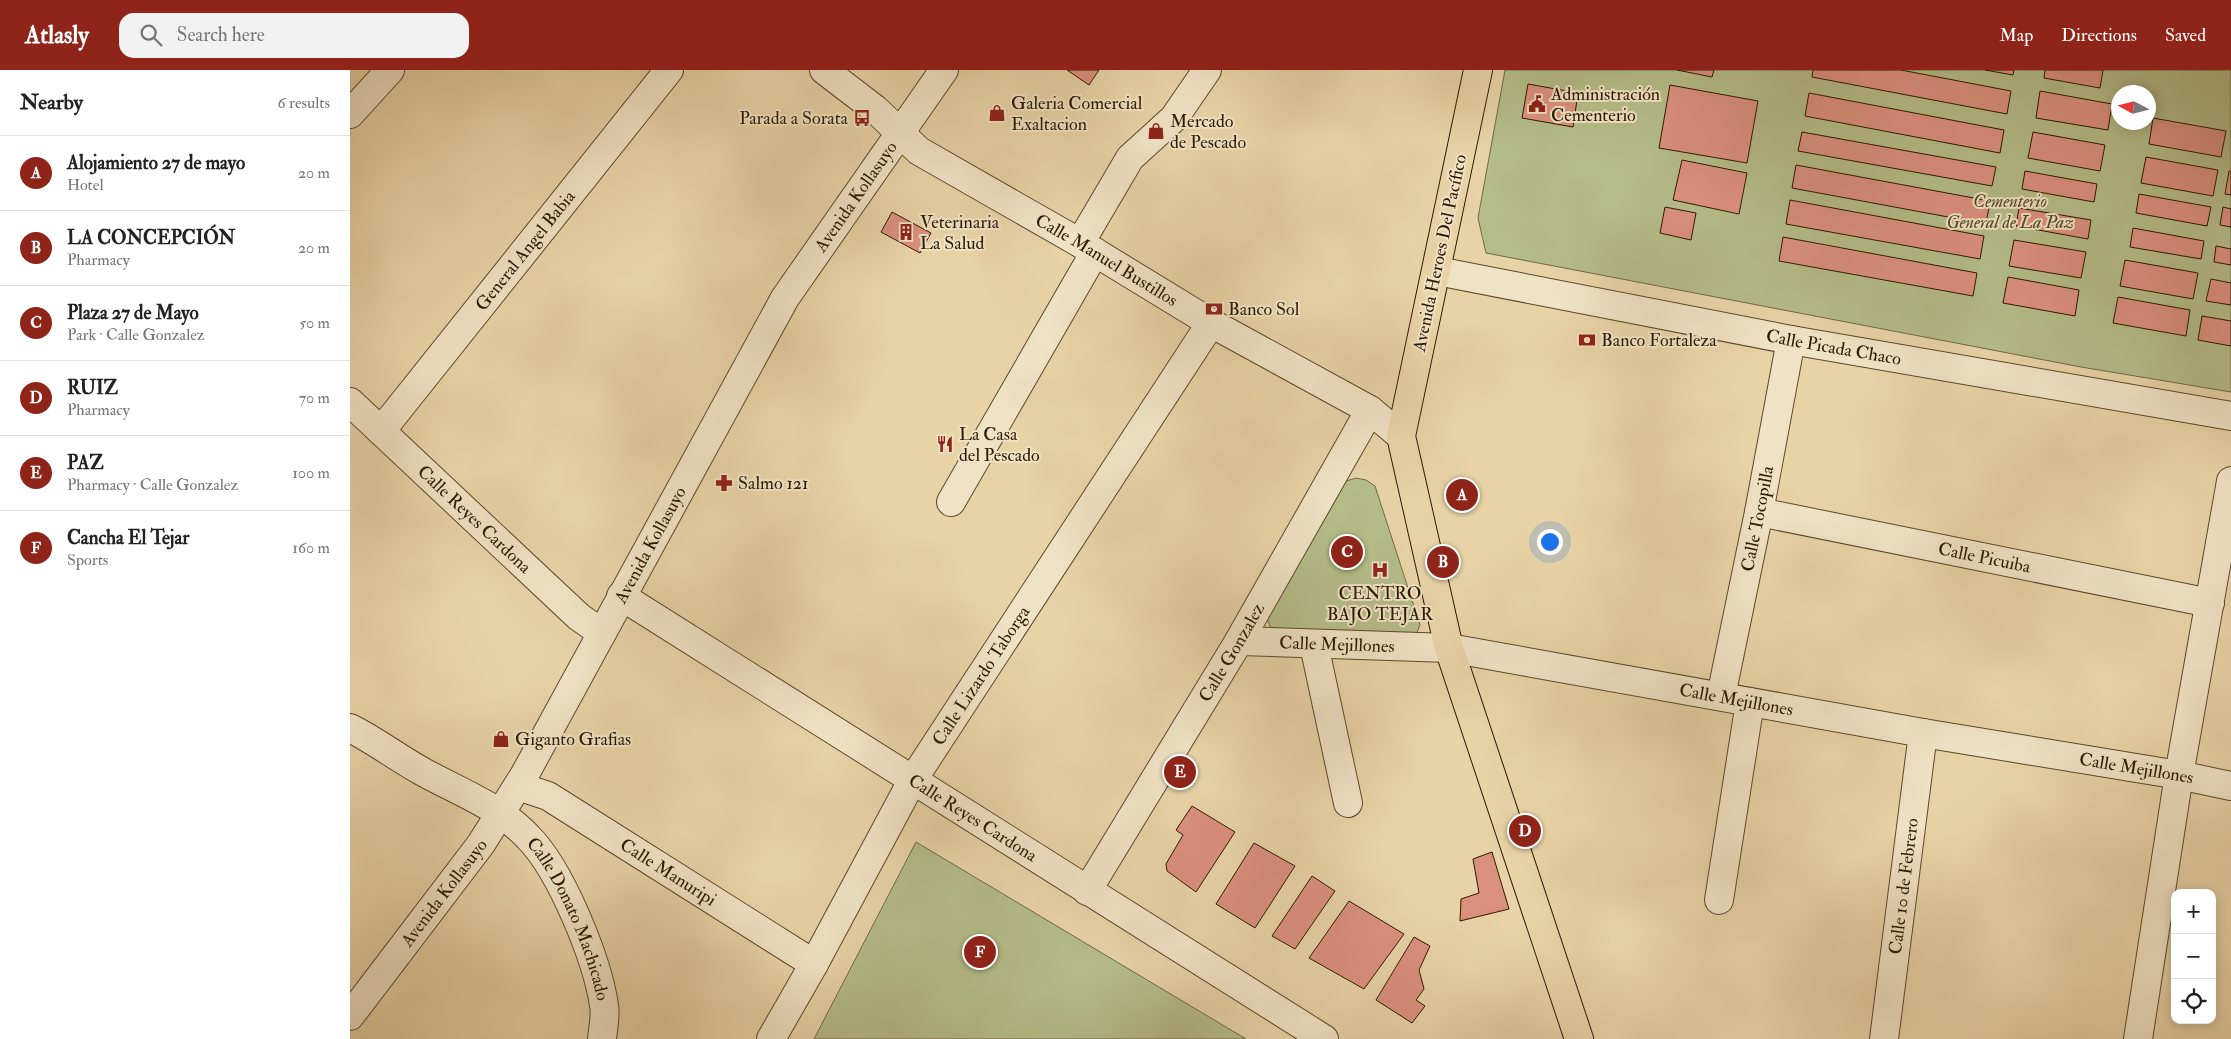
<!DOCTYPE html>
<html lang="en">
<head>
<meta charset="utf-8">
<style>
  :root { --surface:#fff; --page:#f2f2f2; --text:#222; --muted:#767676; --line:#e0e0e0; --accent:#8f2418 }
  body { margin:0; font-family:"IM FELL Double Pica",serif; background:var(--page); color:var(--text) }
  .controls { position:absolute; right:15px; bottom:15px; display:grid; overflow:hidden; border-radius:10px; box-shadow:0 2px 12px #0003 }
  .controls button { width:45px; height:45px; display:grid; place-items:center; padding:0; border:0; border-bottom:1px solid var(--line); background:var(--surface); color:var(--text); font:25px sans-serif }
  .compass { position:absolute; left:1761px; top:15px; width:45px; height:45px; border-radius:50%; background:var(--surface); box-shadow:0 2px 12px #0003; rotate:277deg }
  .you { position:absolute; left:1199px; top:471px; width:18px; height:18px; margin:-12px; border:4px solid #fff; border-radius:50%; background:#1a73e8; box-shadow:0 0 0 8px #1a73e833 }
  .badge { display:grid; place-items:center; width:32px; height:32px; border-radius:50%; background:var(--accent); color:#fff; font-size:16px; font-weight:700 }
  .pin { position:absolute; translate:-50% -50%; border:2px solid #fff; box-shadow:0 1px 5px #0006 }
  .list { margin:0; padding:0; list-style:none }
  h2 { display:flex; justify-content:space-between; align-items:center; height:65px; margin:0; padding:0 20px; font-size:21px }
  h2 small { font-size:16px; font-weight:400; color:var(--muted) }
  .list li { display:grid; grid-template-columns:32px 1fr auto; gap:15px; align-items:center; box-sizing:border-box; height:75px; padding:0 20px; border-top:1px solid var(--line) }
  .list b { display:block; font-size:19px; white-space:nowrap }
  .list p { margin:0; font-size:16px; white-space:nowrap; color:var(--muted) }
  .list em { font-size:16px; font-style:normal; color:var(--muted) }
  .icon { flex:none; width:28px; height:28px; fill:none; stroke:currentColor; stroke-width:2; stroke-linecap:round; stroke-linejoin:round }
  .map { position:relative; flex:none; width:1881px; height:969px; overflow:hidden }
  header { display:flex; align-items:center; gap:30px; box-sizing:border-box; height:70px; padding:0 25px; background:var(--accent); color:#fff }
  header strong { font-size:24px }
  nav { display:flex; gap:28px; margin-inline-start:auto; font-size:18px }
  .search { width:350px; height:45px; background:var(--page); display:flex; align-items:center; gap:12px; box-sizing:border-box; padding:0 18px; border-radius:15px; color:var(--muted); font-size:19px }
  main { display:flex }
  aside { flex:1; background:var(--surface) }
  .map>svg:first-child { display:block }
  .green { fill:#b4bc88; stroke:#706a44; fill-rule:evenodd }
  .building { fill:#db907e; stroke:#2c1900 }
  .lines { fill:none; stroke-linecap:round; stroke-linejoin:round }
  .minor-casing { stroke:#5b482a; stroke-width:30 }
  .major-casing { stroke:#2c1900; stroke-width:30 }
  .minor { stroke:#f0e2c5; stroke-width:28 }
  .major { stroke:#e8d3a6; stroke-width:28 }
  .labels { text-anchor:middle; dominant-baseline:central; stroke-width:4; stroke-linejoin:round; paint-order:stroke }
  .poi-label { font-size:18px; fill:#2c1900; stroke:#f0e2c5; text-anchor:start }
  .street-label { font-size:18px; fill:#2c1900; stroke:#f0e2c5 }
  .park-label { font-size:18px; font-style:italic; fill:#554a29; stroke:#f0e2c5 }
</style>
</head>
<body>
<header>
<strong>Atlasly</strong>
<div class="search"><svg class="icon" aria-label="search" viewBox="0 0 24 24"><circle cx="10" cy="10" r="6"/><path d="M15 15l6 6"/></svg>Search here</div>
<nav><a>Map</a><a>Directions</a><a>Saved</a></nav>
</header>
<main>
<aside>
<h2>Nearby<small>6 results</small></h2>
<ul class="list">
<li><span class="badge">A</span><div><b>Alojamiento 27 de mayo</b><p>Hotel</p></div><em>20 m</em></li>
<li><span class="badge">B</span><div><b>LA CONCEPCIÓN</b><p>Pharmacy</p></div><em>20 m</em></li>
<li><span class="badge">C</span><div><b>Plaza 27 de Mayo</b><p>Park · Calle Gonzalez</p></div><em>50 m</em></li>
<li><span class="badge">D</span><div><b>RUIZ</b><p>Pharmacy</p></div><em>70 m</em></li>
<li><span class="badge">E</span><div><b>PAZ</b><p>Pharmacy · Calle Gonzalez</p></div><em>100 m</em></li>
<li><span class="badge">F</span><div><b>Cancha El Tejar</b><p>Sports</p></div><em>160 m</em></li>
</ul>
</aside>
<div class="map">
<svg width="1881" height="969" viewBox="0 0 1881 969">
  <rect width="100%" height="100%" fill="#e8d3a6"/>
  <filter id="stains"><feTurbulence type="fractalNoise" baseFrequency=".004" numOctaves="4"/><feColorMatrix values="0 0 0 0 .2 0 0 0 0 .09 0 0 0 0 .02 0 0 0 .5 -.17"/></filter>
  <radialGradient id="worn" r=".72"><stop offset=".6" stop-color="#630" stop-opacity="0"/><stop offset="1" stop-color="#630" stop-opacity=".3"/></radialGradient>
  <g class="green">
    <path d="M1155 0H1881V322L1731 297 1136 183 1128 148ZM1768 22H1798V52H1768Z"/>
    <polygon points="1006,408 1016,410 1025,416 1070,555 1064,570 922,561 915,543 993,412"/>
    <polygon points="566,772 896,969 464,969"/>
  </g>
  <g class="building">
    <polygon points="717,0 749,0 739,15"/>
    <polygon points="1327,0 1364,0 1362,7"/>
    <polygon points="1463,0 1551,0 1661,21 1657,44 1462,7"/>
    <polygon points="1635,0 1664,0 1663,5"/>
    <polygon points="1695,0 1753,0 1750,18 1694,8"/>
    <polygon points="1178,14 1228,23 1223,57 1172,48"/>
    <polygon points="1320,15 1408,31 1397,93 1309,78"/>
    <polygon points="1690,21 1762,34 1758,60 1686,48"/>
    <polygon points="1459,23 1654,60 1650,83 1455,46"/>
    <polygon points="1803,48 1876,61 1871,87 1799,74"/>
    <polygon points="1452,62 1646,97 1642,116 1448,81"/>
    <polygon points="1683,62 1755,75 1750,101 1678,88"/>
    <polygon points="1796,87 1868,100 1863,126 1791,113"/>
    <polygon points="1332,90 1397,103 1389,144 1323,130"/>
    <polygon points="1446,95 1640,131 1636,154 1442,118"/>
    <polygon points="1675,101 1747,114 1744,132 1672,119"/>
    <polygon points="1879,101 1881,101 1881,125 1875,124"/>
    <polygon points="1789,124 1861,137 1857,156 1786,143"/>
    <polygon points="1440,130 1634,166 1630,189 1436,154"/>
    <polygon points="1315,137 1346,143 1341,170 1310,163"/>
    <polygon points="1873,137 1881,139 1881,157 1870,155"/>
    <polygon points="1669,138 1741,150 1738,169 1666,156"/>
    <polygon points="542,142 581,163 570,183 531,162"/>
    <polygon points="1783,158 1854,171 1851,189 1780,177"/>
    <polygon points="1433,167 1627,203 1623,226 1429,191"/>
    <polygon points="1664,170 1736,182 1731,208 1659,196"/>
    <polygon points="1866,176 1881,179 1881,195 1864,192"/>
    <polygon points="1775,190 1848,203 1843,229 1770,216"/>
    <polygon points="1658,207 1729,220 1725,246 1653,233"/>
    <polygon points="1861,209 1881,213 1881,235 1856,231"/>
    <polygon points="1768,227 1840,240 1836,266 1763,253"/>
    <polygon points="1852,246 1881,251 1881,276 1848,270"/>
    <polygon points="842,736 885,762 846,822 817,801 816,794 833,765 826,760"/>
    <polygon points="904,773 945,796 905,858 866,834"/>
    <polygon points="1142,782 1159,839 1110,851 1111,829 1129,823 1123,789"/>
    <polygon points="962,806 985,821 945,879 922,866"/>
    <polygon points="999,831 1054,864 1014,919 959,888"/>
    <polygon points="1064,867 1080,876 1069,900 1074,919 1066,930 1075,936 1062,953 1026,930"/>
  </g>
  <g class="lines">
    <g class="minor-casing">
      <g id="minor">
        <path id="s1" d="M474 0 525 39 569 81 730 173 861 253 1020 340 1051 366"/>
        <polyline points="0,44 40,0"/>
        <polyline points="730,173 780,88 824,48 857,0"/>
        <path id="s2" d="M1087 201 1441 270 1881 346"/>
        <path id="s3" d="M0 332 229 547 252 563"/>
        <path id="s4" d="M31 361 319 0"/>
        <polyline points="601,432 745,182"/>
        <path id="s5" d="M1409 442 1860 533"/>
        <path id="s6" d="M271 526 974 969"/>
        <path id="s7" d="M889 571 1099 578 1573 663 1829 705 1881 716"/>
        <polyline points="964,575 998,733"/>
        <path id="s8" d="M1371 626 1409 442 1441 270"/>
        <path id="s9" d="M0 658C26 671 49 689 75 703 110 722 150 737 178 767 211 800 247 889 254 935 256 946 253 958 252 969"/>
        <path id="s10" d="M168 716 198 726 464 894"/>
        <path id="s11" d="M737 821 889 571 1020 340"/>
        <polyline points="1369,830 1400,632"/>
        <path id="s12" d="M0 946 131 774 175 704 435 228 594 0"/>
        <path id="s13" d="M421 969 464 894 562 711 861 253"/>
        <path id="s14" d="M1534 969 1573 663"/>
        <polyline points="1788,969 1829,705 1881,411"/>
      </g>
    </g>
    <g class="major-casing">
      <polyline id="major" points="1128,0 1051,366 1099,578 1229,969"/>
    </g>
    <use href="#minor" class="minor"/>
    <use href="#major" class="major"/>
  </g>
  <defs>
    <g id="civic-bare" transform="scale(1.35)"><path d="M-.6-6.5H3V-4.5H.6V-3L4-1V1h2V6H-6V1h2V-1L-.6-3ZM-1.2 2.5V6h2.4V2.5Z" fill="#8f2418" stroke="#f0e2c5" stroke-width="2.5" paint-order="stroke"/></g>
    <g id="shop-bare" transform="scale(1.35)"><path d="M-5-2.5h2.3a2.7 3.5 0 0 1 5.4 0H5L5.5 6h-11ZM-1.5-2.5h3a1.5 2.3 0 0 0-3 0Z" fill="#8f2418" stroke="#f0e2c5" stroke-width="2.5" paint-order="stroke"/></g>
    <g id="bus-bare" transform="scale(1.35)"><path d="M-5-6H5V4H4V6H2V4H-2V6H-4V4H-5ZM-3.5-4V0h7V-4ZM-3.5 1.2v1.5H-2V1.2ZM2 1.2v1.5H3.5V1.2Z" fill="#8f2418" stroke="#f0e2c5" stroke-width="2.5" paint-order="stroke"/></g>
    <g id="building-bare" transform="scale(1.35)"><path d="M-4-6H4V6H1V3H-1V6H-4ZM-2.5-4.3h1.7v1.8h-1.7ZM.8-4.3h1.7v1.8H.8ZM-2.5-1h1.7V.8h-1.7ZM.8-1h1.7V.8H.8Z" fill="#8f2418" stroke="#f0e2c5" stroke-width="2.5" paint-order="stroke"/></g>
    <g id="bank-bare" transform="scale(1.35)"><path d="M-6-4H6V4H-6ZM0-2.3a2.3 2.3 0 1 0 0 4.6a2.3 2.3 0 1 0 0-4.6Z" fill="#8f2418" stroke="#f0e2c5" stroke-width="2.5" paint-order="stroke"/></g>
    <g id="restaurant-bare" transform="scale(1.35)"><path d="M-5-6h1v4h1v-4h1v4h1v-4h1v5L-1.5 .5V6h-2V.5L-5-1ZM5-6V6H3V1.5H1.5Q1.5-4 5-6Z" fill="#8f2418" stroke="#f0e2c5" stroke-width="2.5" paint-order="stroke"/></g>
    <g id="pharmacy-bare" transform="scale(1.35)"><path d="M-2-6h4v4h4v4h-4v4h-4v-4h-4v-4h4Z" fill="#8f2418" stroke="#f0e2c5" stroke-width="2.5" paint-order="stroke"/></g>
    <g id="hospital-bare" transform="scale(1.35)"><path d="M-5-5h3v3.5h4V-5h3V5h-3V1.5h-4V5h-3Z" fill="#8f2418" stroke="#f0e2c5" stroke-width="2.5" paint-order="stroke"/></g>
  </defs>
  <g fill-rule="evenodd">
    <use href="#civic-bare" x="1187" y="34"/>
    <use href="#shop-bare" x="647" y="43"/>
    <use href="#bus-bare" x="512" y="48"/>
    <use href="#shop-bare" x="806" y="61"/>
    <use href="#building-bare" x="556" y="162"/>
    <use href="#bank-bare" x="864" y="239"/>
    <use href="#bank-bare" x="1237" y="270"/>
    <use href="#restaurant-bare" x="595" y="374"/>
    <use href="#pharmacy-bare" x="374" y="413"/>
    <use href="#hospital-bare" x="1030" y="500"/>
    <use href="#shop-bare" x="151" y="669"/>
  </g>
  <g class="labels">
    <g class="poi-label">
      <text x="1201" y="24">Administración<tspan x="1201" dy="21">Cementerio</tspan></text>
      <text x="661" y="33">Galeria Comercial<tspan x="661" dy="21">Exaltacion</tspan></text>
      <text x="498" y="48" text-anchor="end">Parada a Sorata</text>
      <text x="820" y="51">Mercado<tspan x="820" dy="21">de Pescado</tspan></text>
      <text x="570" y="152">Veterinaria<tspan x="570" dy="21">La Salud</tspan></text>
      <text x="878" y="239">Banco Sol</text>
      <text x="1251" y="270">Banco Fortaleza</text>
      <text x="609" y="364">La Casa<tspan x="609" dy="21">del Pescado</tspan></text>
      <text x="388" y="413">Salmo 121</text>
      <text x="1030" y="523" text-anchor="middle">CENTRO<tspan x="1030" dy="21">BAJO TEJAR</tspan></text>
      <text x="165" y="669">Giganto Grafias</text>
    </g>
    <g class="street-label">
      <text stroke="none"><textPath href="#s12" startOffset="965">Avenida Kollasuyo</textPath></text>
      <text stroke="none"><textPath href="#s4" startOffset="231">General Angel Babia</textPath></text>
      <text transform="translate(1090 183) rotate(-78)">Avenida Heroes Del Pacífico</text>
      <text stroke="none"><textPath href="#s1" startOffset="342">Calle Manuel Bustillos</textPath></text>
      <text stroke="none"><textPath href="#s2" startOffset="404">Calle Picada Chaco</textPath></text>
      <text stroke="none"><textPath href="#s8" startOffset="181">Calle Tocopilla</textPath></text>
      <text stroke="none"><textPath href="#s3" startOffset="171">Calle Reyes Cardona</textPath></text>
      <text stroke="none"><textPath href="#s12" startOffset="560">Avenida Kollasuyo</textPath></text>
      <text stroke="none"><textPath href="#s5" startOffset="230">Calle Picuiba</textPath></text>
      <text stroke="none"><textPath href="#s7" startOffset="98">Calle Mejillones</textPath></text>
      <text stroke="none"><textPath href="#s11" startOffset="279">Calle Gonzalez</textPath></text>
      <text stroke="none"><textPath href="#s13" startOffset="420">Calle Lizardo Taborga</textPath></text>
      <text stroke="none"><textPath href="#s7" startOffset="502">Calle Mejillones</textPath></text>
      <text stroke="none"><textPath href="#s7" startOffset="908">Calle Mejillones</textPath></text>
      <text stroke="none"><textPath href="#s6" startOffset="416">Calle Reyes Cardona</textPath></text>
      <text stroke="none"><textPath href="#s10" startOffset="174">Calle Manuripi</textPath></text>
      <text stroke="none"><textPath href="#s14" startOffset="154">Calle 10 de Febrero</textPath></text>
      <text stroke="none"><textPath href="#s12" startOffset="155">Avenida Kollasuyo</textPath></text>
      <text stroke="none"><textPath href="#s9" startOffset="302">Calle Donato Machicado</textPath></text>
    </g>
    <g class="park-label">
      <text x="1660" y="131">Cementerio<tspan x="1660" dy="21">General de La Paz</tspan></text>
    </g>
  </g>
  <rect width="100%" height="100%" filter="url(#stains)"/>
  <rect width="100%" height="100%" fill="url(#worn)"/>
</svg>
<div class="controls">
<button>+</button>
<button>−</button>
<button><svg class="icon" aria-label="locate" viewBox="0 0 24 24"><circle cx="12" cy="12" r="6"/><path d="M12 2v4M12 18v4M2 12h4M18 12h4"/></svg></button>
</div>
<svg class="compass" viewBox="-18 -18 36 36"><path d="M0-13l5 13h-10z" fill="#e53935"/><path d="M0 13l5-13h-10z" fill="#767676"/></svg>
<div class="you"></div>
<div class="pin badge" style="left:1112px;top:425px">A</div>
<div class="pin badge" style="left:1093px;top:492px">B</div>
<div class="pin badge" style="left:997px;top:482px">C</div>
<div class="pin badge" style="left:1175px;top:761px">D</div>
<div class="pin badge" style="left:830px;top:702px">E</div>
<div class="pin badge" style="left:630px;top:882px">F</div>
</div>
</main>
</body>
</html>
